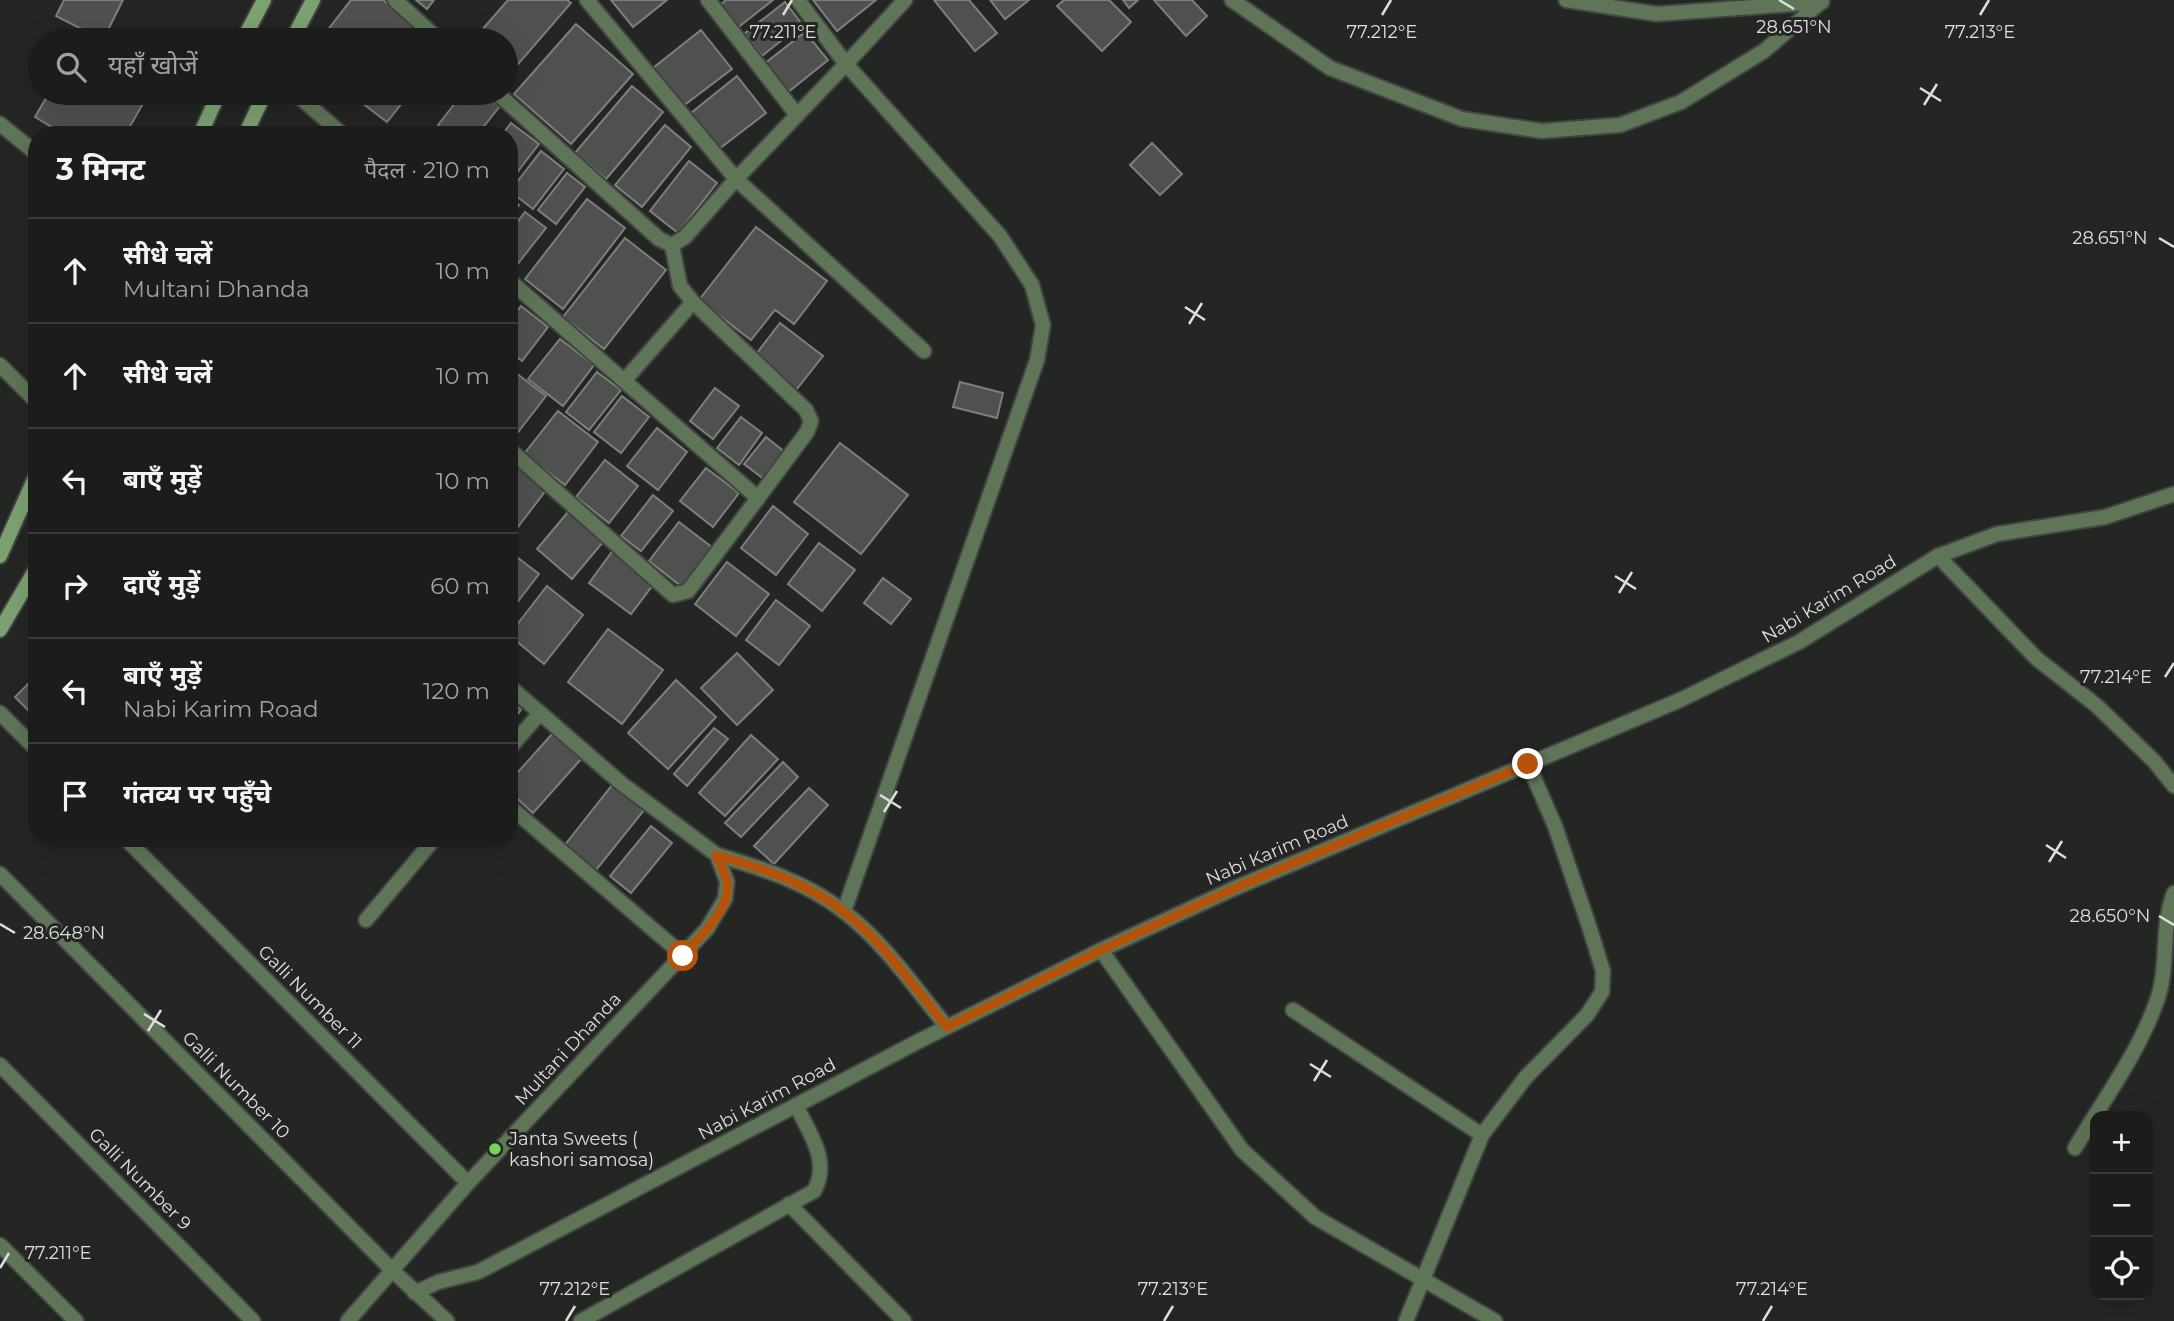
<!DOCTYPE html>
<html lang="hi">
<head>
<meta charset="utf-8">
<style>
  :root { --surface:#1b1c1b; --page:#282928; --text:#f1f3f6; --muted:#a0a1a3; --line:#393a3a }
  body { margin:0; font-family:Montserrat,"Noto Sans Devanagari",sans-serif; background:var(--page); color:var(--text) }
  .controls { position:absolute; right:21px; bottom:21px; display:grid; overflow:hidden; border-radius:14px; box-shadow:0 7px 28px #0002 }
  .controls button { width:63px; height:63px; display:grid; place-items:center; padding:0; border:0; border-bottom:2px solid var(--line); background:var(--surface); color:var(--text); font:35px sans-serif }
  .stop { position:absolute; width:21px; height:21px; margin:-16px; border:5px solid #b45309; border-radius:50%; background:#fff }
  .stop.end { background:#b45309; border-color:#fff; box-shadow:0 2px 7px #0008 }
  .list { margin:0; padding:0; list-style:none }
  h2 { display:flex; justify-content:space-between; align-items:center; height:91px; margin:0; padding:0 28px; font-size:30px }
  h2 small { font-size:23px; font-weight:400; color:var(--muted) }
  .list li { display:grid; grid-template-columns:46px 1fr auto; gap:21px; align-items:center; box-sizing:border-box; height:105px; padding:0 28px; border-top:2px solid var(--line) }
  .list b { display:block; font-size:26px; white-space:nowrap }
  .list p { margin:0; font-size:23px; white-space:nowrap; color:var(--muted) }
  .list em { font-size:23px; font-style:normal; color:var(--muted) }
  .icon { flex:none; width:38px; height:38px; fill:none; stroke:currentColor; stroke-width:2; stroke-linecap:round; stroke-linejoin:round }
  .map { position:relative; flex:none; width:2174px; height:1321px; overflow:hidden }
  .search { position:absolute; background:var(--surface); box-shadow:0 7px 28px #0002; left:28px; top:28px; width:490px; height:77px; display:flex; align-items:center; gap:18px; box-sizing:border-box; padding:0 24px; border-radius:38px; color:var(--muted); font-size:26px }
  .panel { position:absolute; background:var(--surface); box-shadow:0 7px 28px #0002; left:28px; top:126px; width:490px; height:721px; border-radius:28px }
  .map>svg:first-child { display:block }
  .building { fill:#4f514f; stroke:#7d7f7c; stroke-width:2 }
  .lines { fill:none; stroke-linecap:round; stroke-linejoin:round }
  .street-casing { stroke:#424342; stroke-width:18 }
  .secondary-casing { stroke:#424342; stroke-width:18 }
  .street { stroke:#5e7557; stroke-width:14 }
  .secondary { stroke:#7da272; stroke-width:14 }
  .route { stroke:#b45309; stroke-width:9 }
  .ticks { fill:none; stroke:#dddedd; stroke-width:2.5 }
  .poi-dot { fill:#78d259; stroke:#242624; stroke-width:2.5 }
  .labels { text-anchor:middle; dominant-baseline:central; stroke-width:6; stroke-linejoin:round; paint-order:stroke }
  .street-label { font-size:18px; fill:#dddedd; stroke:#242624 }
  .poi-label { font-size:18px; fill:#dddedd; stroke:#242624; text-anchor:start }
  .ticks-label { font-size:18px; text-anchor:middle; fill:#dddedd; stroke:#242624; stroke-width:6; stroke-linejoin:round; paint-order:stroke }
</style>
</head>
<body>
<div class="map">
<svg width="2174" height="1321" viewBox="0 0 2174 1321">
  <rect width="100%" height="100%" fill="#242624"/>
  <g class="building">
    <polygon points="64,0 123,0 103,40 56,16"/>
    <polygon points="351,0 383,0 435,40 320,40"/>
    <polygon points="416,0 434,0 427,9"/>
    <polygon points="508,0 567,0 571,3 506,78 506,40 473,40"/>
    <polygon points="611,0 667,0 633,27"/>
    <polygon points="726,0 773,0 736,29 718,7"/>
    <polygon points="813,0 876,0 837,31"/>
    <polygon points="934,0 969,0 997,33 975,51"/>
    <polygon points="990,0 1029,0 1005,19"/>
    <polygon points="1064,0 1109,0 1131,22 1102,51 1057,6"/>
    <polygon points="1123,0 1138,0 1129,8"/>
    <polygon points="1154,0 1192,0 1207,16 1186,36"/>
    <polygon points="785,2 802,24 762,56 744,34"/>
    <polygon points="576,24 633,74 571,144 514,94"/>
    <polygon points="701,30 732,69 683,106 653,68"/>
    <polygon points="805,32 828,60 787,93 764,64"/>
    <polygon points="737,76 766,113 719,149 691,113"/>
    <polygon points="632,86 663,112 606,179 575,153"/>
    <polygon points="49,93 144,93 148,95 125,135 65,135 35,117"/>
    <polygon points="349,93 410,93 387,122"/>
    <polygon points="463,93 483,93 500,106 477,135 451,135 438,125"/>
    <polygon points="511,123 539,144 509,183 509,135 502,135"/>
    <polygon points="665,125 691,147 642,207 615,185"/>
    <polygon points="1152,143 1182,174 1160,195 1130,165"/>
    <polygon points="541,151 564,169 533,209 510,191"/>
    <polygon points="689,161 717,183 678,233 650,211"/>
    <polygon points="567,173 585,187 556,224 538,210"/>
    <polygon points="509,197 519,205 509,218"/>
    <polygon points="587,199 625,228 563,309 525,279"/>
    <polygon points="525,212 546,228 516,266 509,261 509,233"/>
    <polygon points="756,227 827,281 794,324 775,310 751,340 699,300"/>
    <polygon points="625,238 666,270 604,349 563,317"/>
    <polygon points="521,306 548,327 522,361 509,351 509,322"/>
    <polygon points="780,323 823,356 796,390 753,358"/>
    <polygon points="560,339 594,365 563,406 528,379"/>
    <polygon points="512,370 546,396 512,440 509,438 509,374"/>
    <polygon points="597,372 621,390 589,430 566,412"/>
    <polygon points="960,382 1003,393 997,418 953,407"/>
    <polygon points="715,388 739,406 713,439 690,421"/>
    <polygon points="622,396 649,417 621,453 594,432"/>
    <polygon points="558,411 598,442 565,485 524,454"/>
    <polygon points="741,417 762,433 739,465 717,448"/>
    <polygon points="657,428 687,452 658,490 627,466"/>
    <polygon points="766,437 786,453 765,480 744,464"/>
    <polygon points="840,443 908,495 861,554 794,502"/>
    <polygon points="509,460 547,489 511,536 509,535"/>
    <polygon points="605,460 638,486 609,523 576,497"/>
    <polygon points="706,468 739,493 713,527 680,501"/>
    <polygon points="653,495 673,511 641,551 621,536"/>
    <polygon points="773,506 808,534 776,575 741,548"/>
    <polygon points="568,512 603,542 572,579 537,549"/>
    <polygon points="679,522 713,548 682,587 649,561"/>
    <polygon points="819,543 855,570 822,611 788,584"/>
    <polygon points="614,549 656,581 631,614 589,583"/>
    <polygon points="509,551 539,574 509,613"/>
    <polygon points="727,562 769,594 736,636 695,604"/>
    <polygon points="883,578 911,599 891,624 864,603"/>
    <polygon points="547,586 583,615 544,664 509,635"/>
    <polygon points="776,600 810,626 779,665 746,640"/>
    <polygon points="608,629 663,670 622,724 568,682"/>
    <polygon points="737,653 773,690 737,725 701,688"/>
    <polygon points="37,675 37,719 15,697"/>
    <polygon points="676,680 716,717 668,769 628,733"/>
    <polygon points="509,700 521,710 509,725"/>
    <polygon points="714,728 728,739 687,786 674,774"/>
    <polygon points="553,733 582,758 533,813 509,791 509,782"/>
    <polygon points="751,735 778,759 725,816 699,793"/>
    <polygon points="783,762 798,777 741,837 725,823"/>
    <polygon points="613,784 645,809 596,870 564,846"/>
    <polygon points="809,788 828,805 774,864 754,846"/>
    <polygon points="651,826 672,843 631,893 610,876"/>
  </g>
  <g class="lines">
    <g class="street-casing">
      <g id="street">
        <polyline points="395,0 439,40"/>
        <polyline points="708,0 797,115"/>
        <polyline points="798,0 846,64 905,0"/>
        <polyline points="1232,0 1330,68 1462,119 1542,131 1620,125 1681,102 1764,51 1821,2"/>
        <polyline points="1566,0 1657,14 1822,2"/>
        <polyline points="295,93 343,135"/>
        <polyline points="497,93 659,239 672,245 685,237 736,179 587,0"/>
        <polyline points="0,124 37,154"/>
        <polyline points="672,245 680,286 693,302 806,410 811,421 807,432 758,498"/>
        <polyline points="509,280 758,498 688,591 673,595 509,449"/>
        <polyline points="0,365 37,402"/>
        <polyline points="624,381 693,302"/>
        <polyline points="1938,556 2036,658 2097,706 2154,761 2174,786"/>
        <polyline points="0,713 37,750"/>
        <polyline points="509,749 540,713"/>
        <polyline points="509,806 683,955"/>
        <polyline points="125,838 468,1183"/>
        <path d="M717 855C761 868 806 882 843 911 884 942 915 988 947 1027"/>
        <polyline points="0,874 393,1271 447,1321"/>
        <polyline points="844,911 1037,360 1043,325 1032,285 1000,236 846,64 736,179 924,351"/>
        <polyline points="366,920 435,838"/>
        <polyline points="1101,950 1242,1150 1315,1217 1495,1321"/>
        <polyline points="1293,1010 1482,1135"/>
        <polyline points="0,1065 253,1321"/>
        <path d="M2075 1148C2102 1102 2138 1054 2156 1003 2170 967 2160 929 2174 893"/>
        <polyline points="789,1204 904,1321"/>
        <polyline points="0,1245 76,1321"/>
        <polyline points="415,1293 438,1282 478,1272 919,1041 1101,950 1235,888 1680,700 1799,642 1938,556 1997,534 2105,517 2174,494"/>
        <polyline points="348,1321 468,1183 707,929 725,899 727,882 717,855 622,784 509,686"/>
        <path d="M581 1321 814 1191C831 1161 809 1133 796 1105"/>
        <polyline points="1406,1321 1482,1135 1526,1077 1587,1015 1602,992 1603,971 1589,926 1555,826 1528,764"/>
      </g>
    </g>
    <g class="secondary-casing">
      <g id="secondary">
        <polyline points="243,40 264,0"/>
        <polyline points="292,40 313,0"/>
        <polyline points="200,135 219,93"/>
        <polyline points="245,135 265,93"/>
        <polyline points="0,556 37,473"/>
        <polyline points="0,630 37,567"/>
      </g>
    </g>
    <use href="#street" class="street"/>
    <use href="#secondary" class="secondary"/>
  </g>
  <g class="lines">
    <path class="route" d="M683 956C699 937 732 909 727 881 725 873 720 863 716 855 761 868 805 882 843 911 883 942 915 988 947 1027L1101 950 1235 888 1528 764"/>
  </g>
  <path class="ticks" d="M1779 0 1794 9M783 15 792 0M1382 15 1391 0M1980 15 1989 0M1920 88 1941 101M1924 105 1937 84M2159 238 2174 247M1185 307 1205 320M1189 324 1202 303M1615 576 1636 589M1619 593 1632 572M2165 677 2174 663M880 795 901 808M884 812 897 791M2046 845 2066 858M2049 862 2062 841M2159 916 2174 925M0 924 15 933M144 1014 165 1027M148 1031 161 1010M1310 1064 1331 1077M1314 1081 1327 1060M0 1268 9 1253M566 1321 575 1306M1164 1321 1173 1306M1763 1321 1772 1306"/>
  <circle class="poi-dot" cx="495" cy="1149" r="7"/>
  <g class="labels">
    <g class="street-label">
      <text transform="translate(1829 599) rotate(-31)">Nabi Karim Road</text>
      <text transform="translate(1277 850) rotate(-23)">Nabi Karim Road</text>
      <text transform="translate(310 997) rotate(45)">Galli Number 11</text>
      <text transform="translate(568 1049) rotate(-47)">Multani Dhanda</text>
      <text transform="translate(236 1085) rotate(45)">Galli Number 10</text>
      <text transform="translate(767 1099) rotate(-28)">Nabi Karim Road</text>
      <text transform="translate(140 1179) rotate(45)">Galli Number 9</text>
    </g>
    <g class="poi-label">
      <text x="509" y="1139">Janta Sweets (<tspan x="509" dy="21">kashori samosa)</tspan></text>
    </g>
  </g>
  <g class="ticks-label">
    <text x="1794" y="33">28.651°N</text>
    <text x="783" y="38">77.211°E</text>
    <text x="1382" y="38">77.212°E</text>
    <text x="1980" y="38">77.213°E</text>
    <text x="2110" y="244">28.651°N</text>
    <text x="2116" y="683">77.214°E</text>
    <text x="2110" y="922">28.650°N</text>
    <text x="64" y="939">28.648°N</text>
    <text x="58" y="1259">77.211°E</text>
    <text x="575" y="1295">77.212°E</text>
    <text x="1173" y="1295">77.213°E</text>
    <text x="1772" y="1295">77.214°E</text>
  </g>
</svg>
<div class="controls">
<button>+</button>
<button>−</button>
<button><svg class="icon" aria-label="locate" viewBox="0 0 24 24"><circle cx="12" cy="12" r="6"/><path d="M12 2v4M12 18v4M2 12h4M18 12h4"/></svg></button>
</div>
<div class="stop" style="left:683px;top:956px"></div>
<div class="stop end" style="left:1528px;top:764px"></div>
<div class="search"><svg class="icon" aria-label="search" viewBox="0 0 24 24"><circle cx="10" cy="10" r="6"/><path d="M15 15l6 6"/></svg>यहाँ खोजें</div>
<section class="panel">
<h2>3 मिनट<small>पैदल · 210 m</small></h2>
<ul class="list">
<li><svg class="icon" aria-label="ahead" viewBox="0 0 24 24"><path d="M12 20V5M6 11l6-6 6 6"/></svg><div><b>सीधे चलें</b><p>Multani Dhanda</p></div><em>10 m</em></li>
<li><svg class="icon" aria-label="ahead" viewBox="0 0 24 24"><path d="M12 20V5M6 11l6-6 6 6"/></svg><div><b>सीधे चलें</b></div><em>10 m</em></li>
<li><svg class="icon" aria-label="left" viewBox="0 0 24 24"><path d="M17 20v-9H6M10 6l-5 5 5 5"/></svg><div><b>बाएँ मुड़ें</b></div><em>10 m</em></li>
<li><svg class="icon" aria-label="right" viewBox="0 0 24 24"><path d="M7 20v-9h11M14 6l5 5-5 5"/></svg><div><b>दाएँ मुड़ें</b></div><em>60 m</em></li>
<li><svg class="icon" aria-label="left" viewBox="0 0 24 24"><path d="M17 20v-9H6M10 6l-5 5 5 5"/></svg><div><b>बाएँ मुड़ें</b><p>Nabi Karim Road</p></div><em>120 m</em></li>
<li><svg class="icon" aria-label="arrive" viewBox="0 0 24 24"><path d="M6 21V4h12l-3 4 3 4H6"/></svg><div><b>गंतव्य पर पहुँचे</b></div></li>
</ul>
</section>
</div>
</body>
</html>
